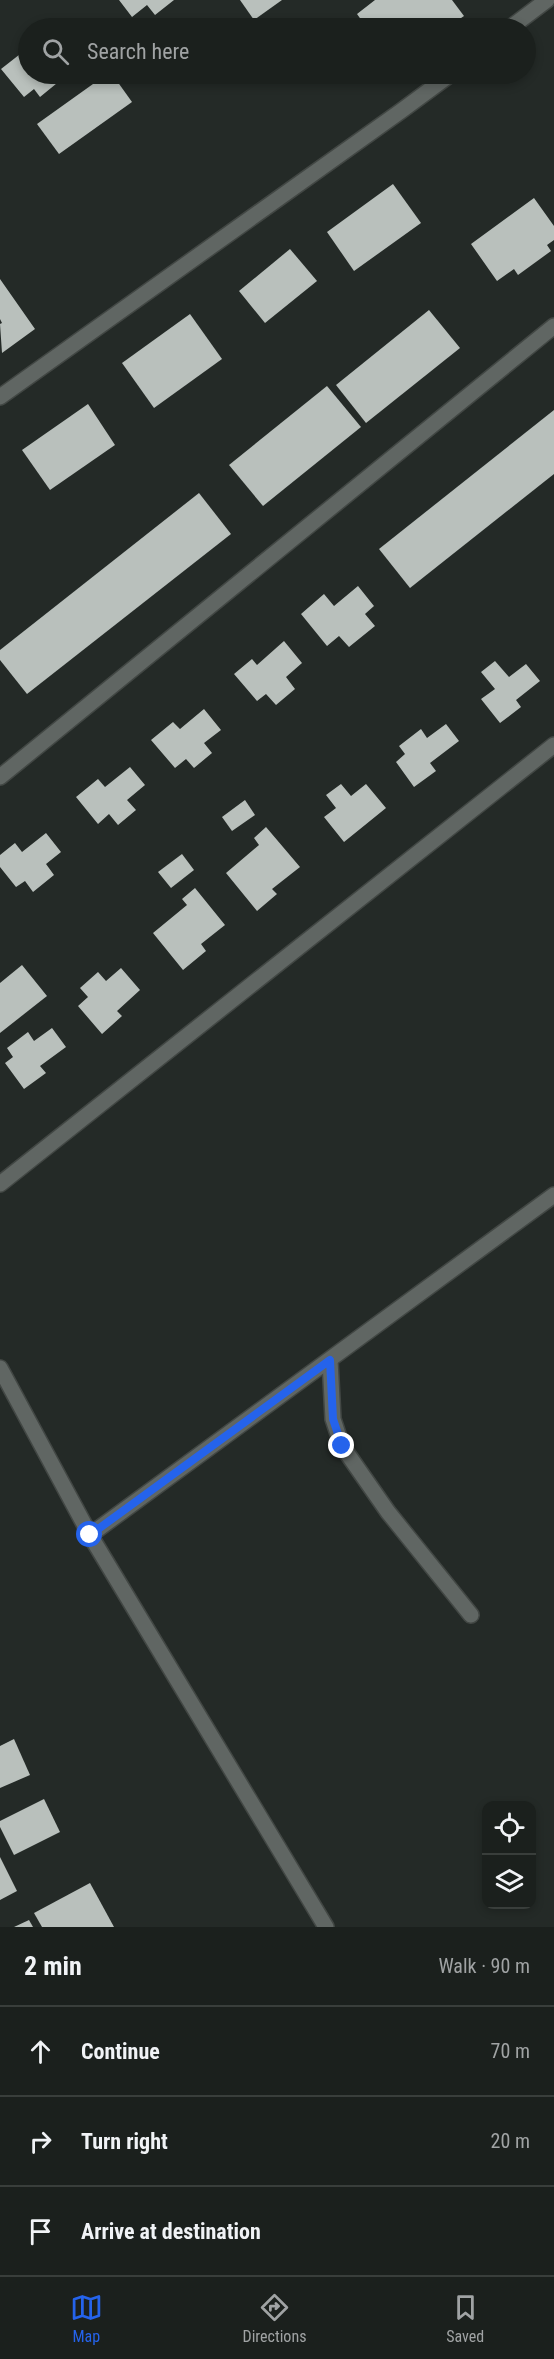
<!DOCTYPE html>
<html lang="en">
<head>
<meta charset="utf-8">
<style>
  :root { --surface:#1b201d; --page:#242826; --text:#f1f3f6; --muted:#a0a3a4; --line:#393e3b; --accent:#2563eb }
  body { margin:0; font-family:"Roboto Condensed",sans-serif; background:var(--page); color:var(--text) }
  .controls { position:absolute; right:18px; bottom:18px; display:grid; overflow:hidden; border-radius:12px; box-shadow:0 3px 9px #0003 }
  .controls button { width:54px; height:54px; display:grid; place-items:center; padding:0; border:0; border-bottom:2px solid var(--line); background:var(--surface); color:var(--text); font:30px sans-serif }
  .stop { position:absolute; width:18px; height:18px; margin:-14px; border:4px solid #2563eb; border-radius:50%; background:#fff }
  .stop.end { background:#2563eb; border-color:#fff; box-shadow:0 2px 6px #0008 }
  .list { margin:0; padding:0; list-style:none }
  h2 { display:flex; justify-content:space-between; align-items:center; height:78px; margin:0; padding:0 24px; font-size:26px }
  h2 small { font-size:20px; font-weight:400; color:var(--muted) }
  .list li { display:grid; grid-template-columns:39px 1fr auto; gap:18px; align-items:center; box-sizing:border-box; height:90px; padding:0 24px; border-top:2px solid var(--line) }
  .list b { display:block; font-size:22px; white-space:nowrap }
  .list em { font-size:20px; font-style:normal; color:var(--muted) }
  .icon { flex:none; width:33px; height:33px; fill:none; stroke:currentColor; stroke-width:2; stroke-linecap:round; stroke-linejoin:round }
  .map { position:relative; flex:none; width:554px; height:1927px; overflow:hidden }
  .search { position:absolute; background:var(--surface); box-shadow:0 3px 9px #0003; left:18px; right:18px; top:18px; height:66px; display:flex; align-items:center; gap:15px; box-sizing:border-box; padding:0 21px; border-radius:33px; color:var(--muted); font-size:22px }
  .sheet { height:348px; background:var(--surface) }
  nav { display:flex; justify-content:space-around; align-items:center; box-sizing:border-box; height:84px; border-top:2px solid var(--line); background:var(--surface); font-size:16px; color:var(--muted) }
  nav a { display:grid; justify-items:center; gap:3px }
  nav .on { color:var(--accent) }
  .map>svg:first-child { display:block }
  .building { fill:#b9c0bc }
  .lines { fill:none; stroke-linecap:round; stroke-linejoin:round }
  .minor-casing { stroke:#424744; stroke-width:18 }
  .minor { stroke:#606663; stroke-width:15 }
  .route { stroke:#2563eb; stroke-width:8 }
</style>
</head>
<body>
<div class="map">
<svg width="554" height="1927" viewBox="0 0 554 1927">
  <rect width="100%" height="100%" fill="#242a27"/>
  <g class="building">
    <polygon points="119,0 174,0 155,15 147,5 132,17"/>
    <polygon points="240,0 282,0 254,20"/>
    <polygon points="375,0 452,0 464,16 448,27 449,28 367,28 357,14"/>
    <polygon points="24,51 28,56 28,74 58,74 62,79 40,97 34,89 24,97 1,69"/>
    <polygon points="107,74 112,74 132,102 59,154 37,124"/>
    <polygon points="393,184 421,223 354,271 327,232"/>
    <polygon points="534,198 554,226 554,240 547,245 551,251 518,275 514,269 497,281 471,244"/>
    <polygon points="290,249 317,281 265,323 239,291"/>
    <polygon points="0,279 35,329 2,353 0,324 2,323 0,319"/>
    <polygon points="429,310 460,348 366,423 336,385"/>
    <polygon points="190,314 222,359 154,408 122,363"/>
    <polygon points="327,386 361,427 263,506 229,465"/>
    <polygon points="88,404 115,445 50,490 22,450"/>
    <polygon points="554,410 554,474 410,588 379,549"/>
    <polygon points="199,493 231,534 27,694 0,660 0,650"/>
    <polygon points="358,586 374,606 365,614 375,626 349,647 339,636 327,646 301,614 324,594 334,606"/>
    <polygon points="284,641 302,663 286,677 295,689 276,705 266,694 257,701 234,674 252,659 257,665"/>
    <polygon points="495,661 509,677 526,664 540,681 516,700 521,707 500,723 481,699 495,689 481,672"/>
    <polygon points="204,709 221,730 204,743 212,753 194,768 186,759 175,768 151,740 173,722 180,729"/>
    <polygon points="446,724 459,741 430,763 436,771 414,787 396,762 405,754 399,746 421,729 427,738"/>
    <polygon points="130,767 145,785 127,800 136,810 118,825 109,814 98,824 76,797 98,779 105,787"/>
    <polygon points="341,784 351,796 366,784 386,808 344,842 324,817 336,808 326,795"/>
    <polygon points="245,800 255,815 232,831 222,817"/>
    <polygon points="266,827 300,867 272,889 277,894 257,911 226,873 259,845 254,838"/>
    <polygon points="46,833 61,852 46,864 54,875 33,892 25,881 16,887 0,867 0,855 15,843 22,852"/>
    <polygon points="182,854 194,870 171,888 158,872"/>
    <polygon points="195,888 225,925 201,944 206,951 183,970 153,933 187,905 182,899"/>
    <polygon points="22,965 47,996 0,1033 0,983"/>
    <polygon points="121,968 140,990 117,1011 122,1016 102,1034 78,1006 88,997 80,988 98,972 106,981"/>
    <polygon points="52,1028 66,1047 40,1066 46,1073 24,1089 5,1063 13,1057 7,1048 28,1032 34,1041"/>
    <polygon points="14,1739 30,1775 0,1788 0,1746"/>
    <polygon points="44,1799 60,1832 14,1855 0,1827 0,1821"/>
    <polygon points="0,1857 17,1891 0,1900"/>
    <polygon points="90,1883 114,1927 42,1927 34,1913"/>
    <polygon points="29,1920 33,1927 14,1927"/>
  </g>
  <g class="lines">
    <g class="minor-casing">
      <g id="minor">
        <polyline points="510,28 547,0"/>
        <polyline points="0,397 401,111 451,74"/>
        <polyline points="0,777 554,326"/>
        <polyline points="0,1184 554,745"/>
        <polyline points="330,1360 333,1419 342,1446 388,1512 471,1615"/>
        <polyline points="0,1368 90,1535 326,1927"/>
        <polyline points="90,1535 554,1195"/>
      </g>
    </g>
    <use href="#minor" class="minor"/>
  </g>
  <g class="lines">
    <polyline class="route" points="90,1535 330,1360 333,1419 342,1446"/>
  </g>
</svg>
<div class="controls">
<button><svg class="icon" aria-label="locate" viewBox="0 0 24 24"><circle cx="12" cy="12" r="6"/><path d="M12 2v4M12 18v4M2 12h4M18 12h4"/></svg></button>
<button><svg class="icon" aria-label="layers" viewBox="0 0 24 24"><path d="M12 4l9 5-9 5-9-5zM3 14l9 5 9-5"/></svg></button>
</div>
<div class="stop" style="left:90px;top:1535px"></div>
<div class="stop end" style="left:342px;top:1446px"></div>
<div class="search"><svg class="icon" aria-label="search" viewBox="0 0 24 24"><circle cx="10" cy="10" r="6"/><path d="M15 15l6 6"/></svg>Search here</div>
</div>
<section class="sheet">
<h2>2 min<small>Walk · 90 m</small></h2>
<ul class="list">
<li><svg class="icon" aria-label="ahead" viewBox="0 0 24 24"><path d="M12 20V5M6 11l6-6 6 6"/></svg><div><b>Continue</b></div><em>70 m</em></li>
<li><svg class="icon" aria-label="right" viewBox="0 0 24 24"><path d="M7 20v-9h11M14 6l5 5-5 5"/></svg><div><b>Turn right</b></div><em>20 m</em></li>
<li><svg class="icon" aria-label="arrive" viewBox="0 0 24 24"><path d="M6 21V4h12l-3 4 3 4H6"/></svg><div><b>Arrive at destination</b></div></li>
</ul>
</section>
<nav>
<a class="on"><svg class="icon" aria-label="map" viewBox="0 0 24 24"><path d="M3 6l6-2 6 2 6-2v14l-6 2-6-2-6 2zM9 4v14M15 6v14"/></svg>Map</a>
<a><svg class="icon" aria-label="directions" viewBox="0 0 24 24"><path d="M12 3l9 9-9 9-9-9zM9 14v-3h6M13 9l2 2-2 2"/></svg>Directions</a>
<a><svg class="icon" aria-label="saved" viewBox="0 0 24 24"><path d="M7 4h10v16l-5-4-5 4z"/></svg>Saved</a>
</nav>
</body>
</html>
